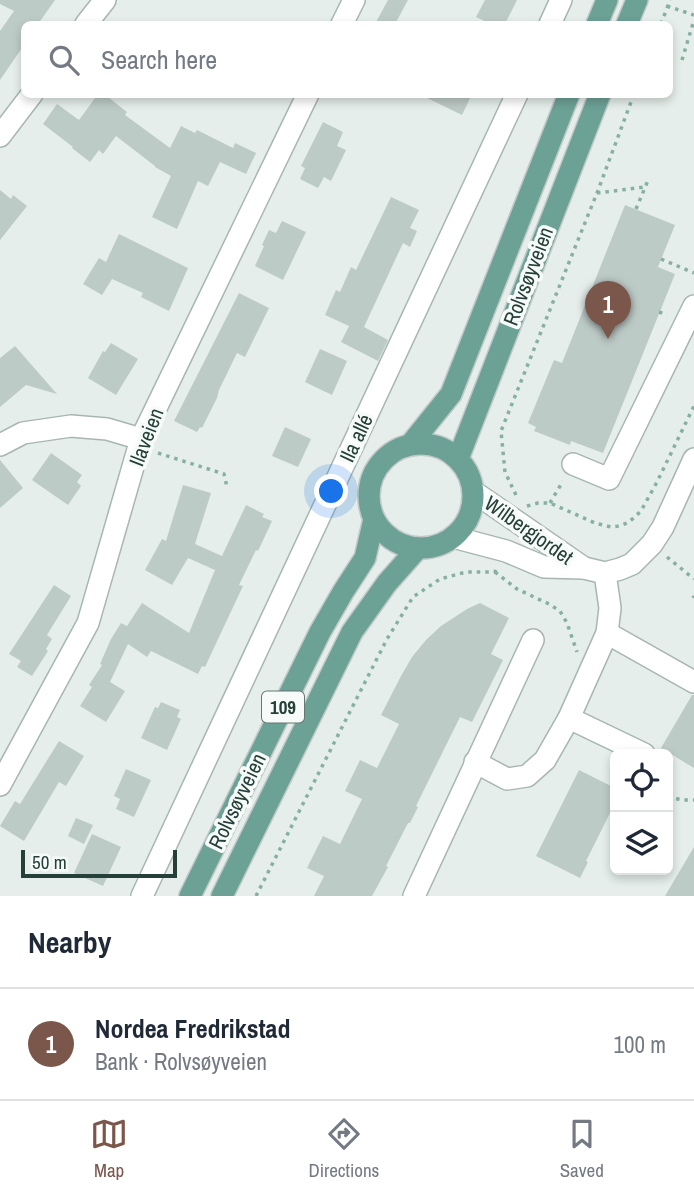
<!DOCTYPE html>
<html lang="en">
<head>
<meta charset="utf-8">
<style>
  :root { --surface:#fff; --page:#f2f2f3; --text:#1f2937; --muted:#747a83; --line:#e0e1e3; --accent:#7b564b }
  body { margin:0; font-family:"Archivo Narrow",sans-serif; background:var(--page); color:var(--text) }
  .controls { position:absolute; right:21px; bottom:21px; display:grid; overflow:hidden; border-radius:10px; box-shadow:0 4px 10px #0003 }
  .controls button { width:63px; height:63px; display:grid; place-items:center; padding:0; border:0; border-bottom:2px solid var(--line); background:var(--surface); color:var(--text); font:35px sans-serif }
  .scale { position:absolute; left:21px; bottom:18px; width:156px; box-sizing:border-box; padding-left:7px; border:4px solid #253f39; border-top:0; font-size:19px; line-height:24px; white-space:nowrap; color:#253f39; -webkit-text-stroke:5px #f6faf8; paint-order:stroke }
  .you { position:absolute; left:332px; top:492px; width:24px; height:24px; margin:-18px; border:5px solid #fff; border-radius:50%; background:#1a73e8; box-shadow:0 0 0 10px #1a73e833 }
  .badge { display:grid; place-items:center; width:46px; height:46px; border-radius:50%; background:var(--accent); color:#fff; font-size:23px; font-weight:700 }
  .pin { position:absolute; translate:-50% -58px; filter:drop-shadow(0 2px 4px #0008) }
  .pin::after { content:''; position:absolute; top:37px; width:24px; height:21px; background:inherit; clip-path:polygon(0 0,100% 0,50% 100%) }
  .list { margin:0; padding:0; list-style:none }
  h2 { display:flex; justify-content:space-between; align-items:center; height:91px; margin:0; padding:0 28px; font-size:30px }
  h2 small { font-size:23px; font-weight:400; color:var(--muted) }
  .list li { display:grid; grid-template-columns:46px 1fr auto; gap:21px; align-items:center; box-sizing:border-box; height:112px; padding:0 28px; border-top:2px solid var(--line) }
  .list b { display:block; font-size:26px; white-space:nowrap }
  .list p { margin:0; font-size:23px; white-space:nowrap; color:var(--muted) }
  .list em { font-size:23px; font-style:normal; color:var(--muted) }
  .icon { flex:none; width:38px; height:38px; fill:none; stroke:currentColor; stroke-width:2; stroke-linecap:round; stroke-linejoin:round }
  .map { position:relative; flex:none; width:694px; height:896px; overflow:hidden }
  .search { position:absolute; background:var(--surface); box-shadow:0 4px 10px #0003; left:21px; right:21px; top:21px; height:77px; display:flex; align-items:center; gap:18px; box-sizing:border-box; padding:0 24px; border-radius:10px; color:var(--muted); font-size:26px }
  .sheet { height:203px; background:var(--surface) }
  nav { display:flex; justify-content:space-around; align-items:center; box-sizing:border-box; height:98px; border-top:2px solid var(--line); background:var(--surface); font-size:19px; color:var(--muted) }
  nav a { display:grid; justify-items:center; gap:4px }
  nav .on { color:var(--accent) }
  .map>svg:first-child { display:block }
  .building { fill:#bdcbc7 }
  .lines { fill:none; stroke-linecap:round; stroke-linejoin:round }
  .minor-casing { stroke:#a8b6b1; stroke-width:24 }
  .major-casing { stroke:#c2c9c8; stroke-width:24 }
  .path { stroke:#87b0a5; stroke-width:3.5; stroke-dasharray:3.5 5; stroke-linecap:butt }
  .minor { stroke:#fff; stroke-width:21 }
  .major { stroke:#6ca196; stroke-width:21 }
  .labels { text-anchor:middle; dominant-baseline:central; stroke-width:7; stroke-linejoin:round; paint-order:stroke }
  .shield { fill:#f6faf8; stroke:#647772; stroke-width:2 }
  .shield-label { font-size:19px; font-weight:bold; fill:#253f39 }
  .street-label { font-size:21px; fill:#253f39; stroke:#f6faf8 }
</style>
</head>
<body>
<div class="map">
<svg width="694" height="896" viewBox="0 0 694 896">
  <rect width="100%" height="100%" fill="#e5eeea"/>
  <g class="building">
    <polygon points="0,0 55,0 38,24 24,24 24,45 0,80 0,31 14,11 0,4"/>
    <polygon points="388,0 408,0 395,24 375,24"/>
    <polygon points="485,0 517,0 505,24 491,24 476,17"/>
    <polygon points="98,94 104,94 127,112 125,115 170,148 181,126 195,133 197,130 233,148 235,143 256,153 246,174 220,162 208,186 198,181 177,229 152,217 171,176 155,167 155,166 116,136 103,154 99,150 90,162 72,148 73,147 43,124 57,104 79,120"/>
    <polygon points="419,94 472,94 462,115"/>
    <polygon points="323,122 343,132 337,146 346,150 331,181 324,177 318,188 300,179 305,168 301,166"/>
    <polygon points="0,190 11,199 13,195 27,206 0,240"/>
    <polygon points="391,197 419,210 410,228 417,231 410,247 403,243 364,327 388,340 378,361 341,342 349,326 325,315 336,290 340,292 351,267 356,270"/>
    <polygon points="625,205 675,225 658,267 675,274 603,453 571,441 570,445 534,431 536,427 528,423 554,360 562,363"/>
    <polygon points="282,221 306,232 283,280 255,266 264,246 262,245 269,230 276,233"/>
    <polygon points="119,234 188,268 169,311 141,297 143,293 112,279 102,295 83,284 99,258 106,262"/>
    <polygon points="239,293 269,308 245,357 237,353 219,390 217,398 202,428 200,427 197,432 174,421"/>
    <polygon points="111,343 138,359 116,395 88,378 103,351 105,352"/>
    <polygon points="15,346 57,394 26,385 0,407 0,358"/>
    <polygon points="320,349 347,361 332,395 305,382"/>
    <polygon points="285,427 311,439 298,467 272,456"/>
    <polygon points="51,453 82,475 77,482 81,486 68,505 32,480"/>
    <polygon points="0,460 23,488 0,508"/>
    <polygon points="183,485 211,493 195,544 222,556 246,505 264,514 262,517 272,521 258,551 256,550 239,585 243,586 205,667 202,666 198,674 151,651 147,657 128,644 110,682 125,691 106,722 80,706 92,687 89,685 102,665 100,664 111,639 121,623 127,626 142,603 189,633 215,570 188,558 172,585 145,570 162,539 166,541"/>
    <polygon points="54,585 71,596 47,635 52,639 46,649 48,651 32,676 17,667 21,661 9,654"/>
    <polygon points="480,603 509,618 491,654 503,660 472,722 460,717 416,806 418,807 410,823 408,823 386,866 388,867 372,896 314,896 324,876 307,868 323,836 340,844 362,799 345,791 360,760 377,768 399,724 381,715 401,676 412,657 426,640 441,626 467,609"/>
    <polygon points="692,695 694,695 694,768 661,748"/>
    <polygon points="161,702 180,710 177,717 181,719 167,750 141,738 155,707 158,708"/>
    <polygon points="59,741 84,756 66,786 59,782 24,841 0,826 15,801 20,804"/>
    <polygon points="126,769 151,780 134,817 116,809 120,799 114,796"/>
    <polygon points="579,770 615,788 615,815 610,813 586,861 588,862 580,878 536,856"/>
    <polygon points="76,818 93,825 84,844 68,836"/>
    <polygon points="92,834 121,847 103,886 74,873"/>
    <polygon points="694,847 694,896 665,896"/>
  </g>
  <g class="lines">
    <g class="minor-casing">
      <g id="minor">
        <polyline points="86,24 105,0"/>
        <polyline points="342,24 354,0"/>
        <polyline points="550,24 561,0"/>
        <polyline points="0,136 32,94"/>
        <polyline points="0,445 23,433 71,426 107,429 141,439"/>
        <polyline points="573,464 609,479 694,306"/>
        <polyline points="474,492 584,568"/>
        <polyline points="453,537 506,551 544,567 584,568 605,573 620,569 632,564 652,544 663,527 694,459"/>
        <polyline points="607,633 694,682"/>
        <polyline points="569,718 644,754"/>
        <polyline points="475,762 507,779 527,776 545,760 569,718 607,633 610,608 605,573"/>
        <polyline points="0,785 88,623 141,439 308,94"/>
        <polyline points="142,896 517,94"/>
        <polyline points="414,896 533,640"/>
      </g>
    </g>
    <g class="major-casing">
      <g id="major">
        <polyline points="597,24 607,0"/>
        <polyline points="627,24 637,0"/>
        <circle cx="421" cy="496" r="52"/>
        <polyline points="410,445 451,394 569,94"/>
        <polyline points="458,459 600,94"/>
        <polyline points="190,896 320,632 343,592 365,558 374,519"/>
        <polyline points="222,896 352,632 387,583 418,548"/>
      </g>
    </g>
    <g class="path">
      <polyline points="667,6 694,15"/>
      <polyline points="661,24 670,0"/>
      <polyline points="682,60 694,20"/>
      <polyline points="597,193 645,187"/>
      <polyline points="636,209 649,178"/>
      <polyline points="661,259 694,273"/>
      <polyline points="659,312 667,315"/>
      <polyline points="158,453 224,474 227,487"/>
      <polyline points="516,495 505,472 501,431 597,193 634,94"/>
      <polyline points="550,503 563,481"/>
      <polyline points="527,506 538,503 550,503 595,523 611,527 620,526 629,522 641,511 657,482 694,406"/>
      <polyline points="667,557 694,579"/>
      <polyline points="495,572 517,589 549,604 560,611 567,623 577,652"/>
      <polyline points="693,598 694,596"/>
      <polyline points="668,796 681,800 694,800"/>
      <polyline points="613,821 615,822"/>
      <polyline points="256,896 387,639 413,597 440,579 466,572 495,572 496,569"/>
    </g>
    <use href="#minor" class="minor"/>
    <use href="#major" class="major"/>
  </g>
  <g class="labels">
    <rect class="shield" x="262" y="691.5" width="42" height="31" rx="5"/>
    <g class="shield-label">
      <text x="283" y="707">109</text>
    </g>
    <g class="street-label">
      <text transform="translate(528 276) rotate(-69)">Rolvsøyveien</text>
      <text transform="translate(146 437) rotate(-69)">Ilaveien</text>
      <text transform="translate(356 438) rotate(-65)">Ila allé</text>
      <text transform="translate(529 530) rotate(35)">Wilbergjordet</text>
      <text transform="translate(237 801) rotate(-64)">Rolvsøyveien</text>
    </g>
  </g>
</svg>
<div class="controls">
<button><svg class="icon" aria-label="locate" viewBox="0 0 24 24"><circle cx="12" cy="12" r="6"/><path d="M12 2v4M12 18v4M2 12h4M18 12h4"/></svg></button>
<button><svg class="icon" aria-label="layers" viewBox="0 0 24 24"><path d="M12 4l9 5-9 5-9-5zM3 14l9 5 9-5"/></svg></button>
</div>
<div class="scale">50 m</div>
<div class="you"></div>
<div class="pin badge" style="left:608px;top:339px">1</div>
<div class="search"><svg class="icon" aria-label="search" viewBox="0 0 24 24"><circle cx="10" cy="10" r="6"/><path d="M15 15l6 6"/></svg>Search here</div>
</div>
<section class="sheet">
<h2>Nearby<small></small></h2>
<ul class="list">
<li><span class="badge">1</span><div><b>Nordea Fredrikstad</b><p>Bank · Rolvsøyveien</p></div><em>100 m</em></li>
</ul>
</section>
<nav>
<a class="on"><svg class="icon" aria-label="map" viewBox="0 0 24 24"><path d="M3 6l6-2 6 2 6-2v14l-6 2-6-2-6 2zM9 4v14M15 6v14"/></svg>Map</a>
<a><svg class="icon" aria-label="directions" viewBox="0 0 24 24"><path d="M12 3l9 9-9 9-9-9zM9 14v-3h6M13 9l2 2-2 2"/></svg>Directions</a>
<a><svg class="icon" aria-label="saved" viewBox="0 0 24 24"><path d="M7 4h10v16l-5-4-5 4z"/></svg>Saved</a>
</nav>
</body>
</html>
